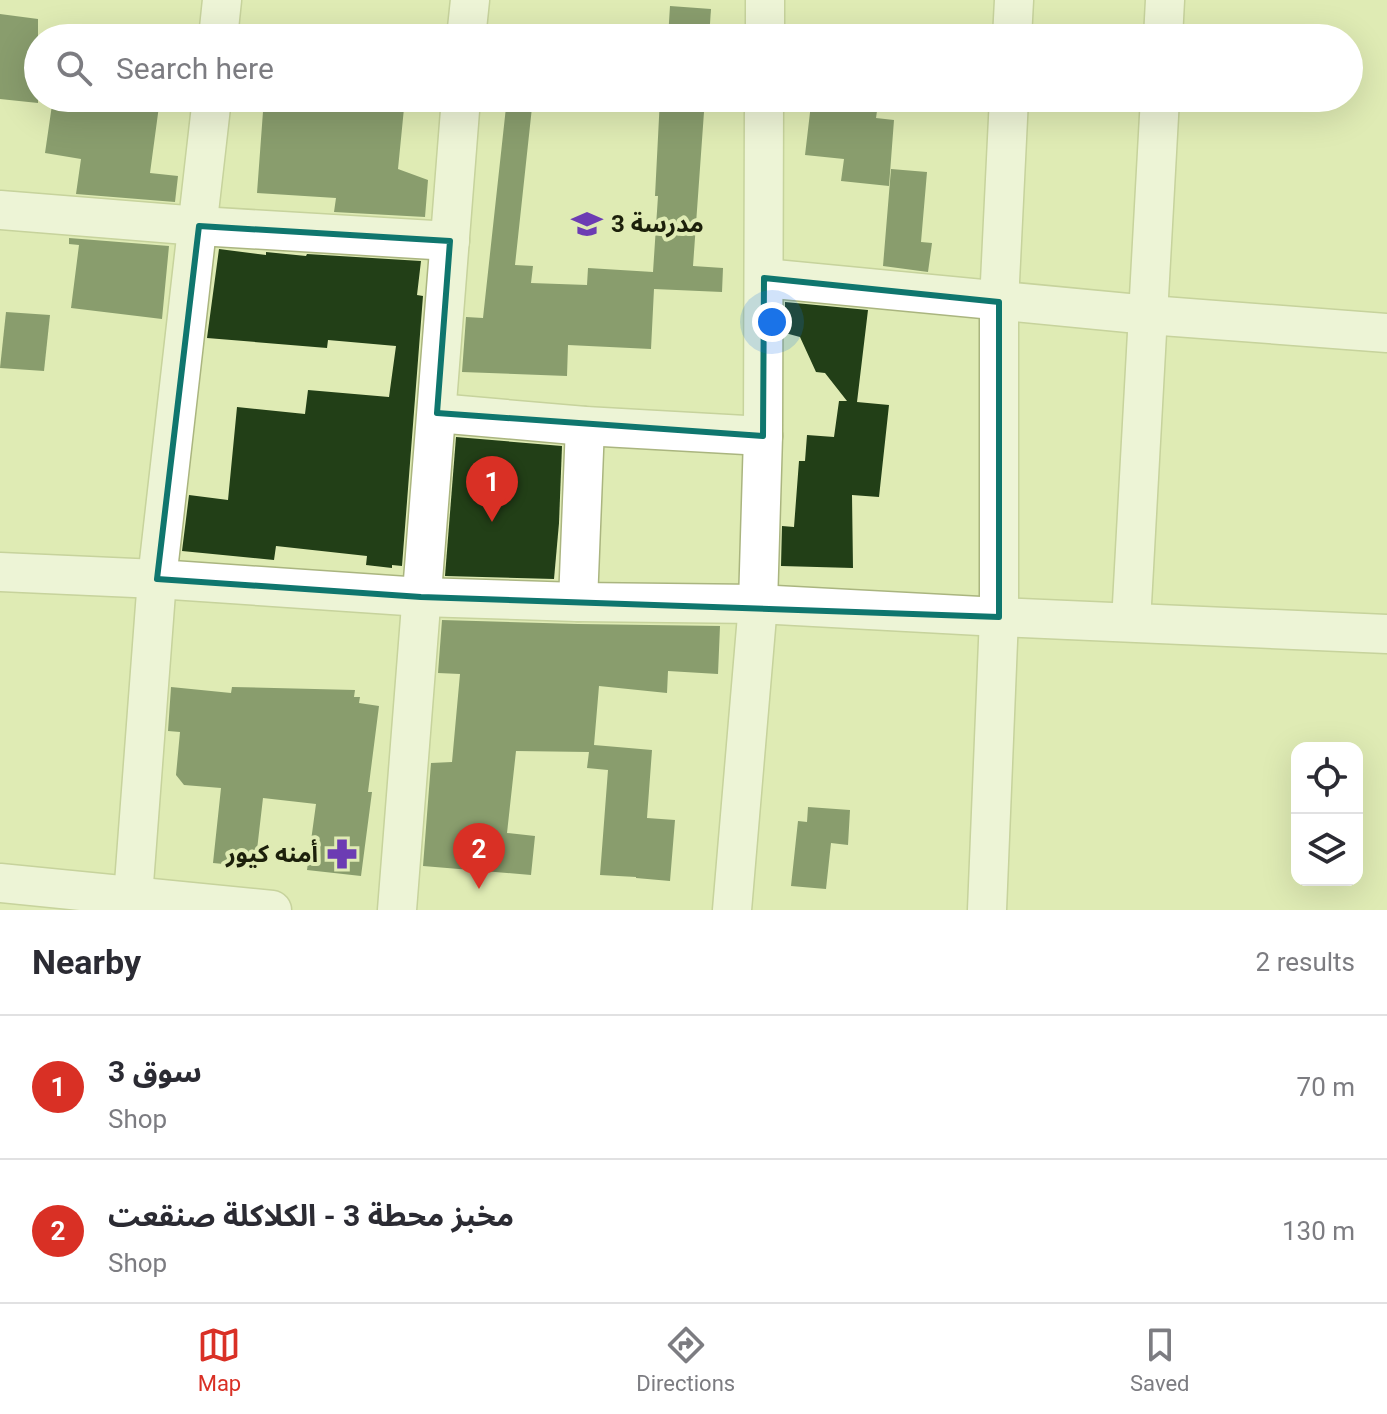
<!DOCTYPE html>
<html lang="en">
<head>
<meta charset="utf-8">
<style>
  :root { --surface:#fff; --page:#f7f7f7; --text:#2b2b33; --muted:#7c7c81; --line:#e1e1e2; --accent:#d93025 }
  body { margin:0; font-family:Roboto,"Noto Sans Arabic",sans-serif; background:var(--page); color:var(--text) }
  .controls { position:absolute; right:24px; bottom:24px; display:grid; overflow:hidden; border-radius:16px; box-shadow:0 8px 32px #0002 }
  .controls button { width:72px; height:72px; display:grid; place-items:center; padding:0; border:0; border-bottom:2px solid var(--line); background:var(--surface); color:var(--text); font:40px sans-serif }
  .you { position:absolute; left:772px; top:322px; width:28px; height:28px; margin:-20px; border:6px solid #fff; border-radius:50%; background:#1a73e8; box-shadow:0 0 0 12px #1a73e833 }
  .badge { display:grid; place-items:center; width:52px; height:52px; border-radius:50%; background:var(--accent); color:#fff; font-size:26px; font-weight:700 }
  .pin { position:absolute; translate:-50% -66px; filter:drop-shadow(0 2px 4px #0008) }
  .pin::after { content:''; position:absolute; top:42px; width:28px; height:24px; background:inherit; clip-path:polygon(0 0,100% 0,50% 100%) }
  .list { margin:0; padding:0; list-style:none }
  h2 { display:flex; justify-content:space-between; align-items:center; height:104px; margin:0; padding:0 32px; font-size:34px }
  h2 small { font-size:26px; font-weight:400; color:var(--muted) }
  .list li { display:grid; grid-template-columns:52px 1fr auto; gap:24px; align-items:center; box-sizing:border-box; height:144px; padding:0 32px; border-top:2px solid var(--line) }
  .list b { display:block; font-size:30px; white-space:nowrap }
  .list p { margin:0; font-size:26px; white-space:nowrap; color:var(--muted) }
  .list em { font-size:26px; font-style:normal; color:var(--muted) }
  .icon { flex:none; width:44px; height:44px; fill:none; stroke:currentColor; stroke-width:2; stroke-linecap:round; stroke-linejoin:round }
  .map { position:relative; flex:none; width:1387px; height:910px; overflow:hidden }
  .search { position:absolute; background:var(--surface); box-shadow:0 8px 32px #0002; left:24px; right:24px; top:24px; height:88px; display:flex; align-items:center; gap:20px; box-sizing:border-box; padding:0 28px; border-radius:44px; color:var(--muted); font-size:30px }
  .sheet { height:392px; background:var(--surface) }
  nav { display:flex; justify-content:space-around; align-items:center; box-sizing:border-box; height:112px; border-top:2px solid var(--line); background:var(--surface); font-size:22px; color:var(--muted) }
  nav a { display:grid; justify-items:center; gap:4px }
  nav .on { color:var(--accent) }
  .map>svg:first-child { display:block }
  .building { fill:#223f17 }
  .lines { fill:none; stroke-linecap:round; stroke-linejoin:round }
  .street-casing { stroke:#aab57f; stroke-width:41 }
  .street { stroke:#fff; stroke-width:38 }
  .marked { fill:none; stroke:#0f766e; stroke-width:6; stroke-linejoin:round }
  .labels { text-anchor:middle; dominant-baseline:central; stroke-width:8; stroke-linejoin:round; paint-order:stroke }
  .poi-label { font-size:24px; font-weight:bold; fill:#1c200b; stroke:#dfebb4; text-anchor:start }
</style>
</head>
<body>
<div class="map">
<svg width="1387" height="910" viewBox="0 0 1387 910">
  <rect width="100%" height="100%" fill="#dfebb4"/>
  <g class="building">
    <polygon points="670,6 711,9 709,38 668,38"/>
    <polygon points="0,14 38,19 38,103 0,99"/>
    <polygon points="53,98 125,98 124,101 159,106 150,173 178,176 175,202 76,194 81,159 45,153"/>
    <polygon points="264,98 336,103 336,98 405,98 398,169 428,180 425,217 334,212 336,198 257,193"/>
    <polygon points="507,98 533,98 515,265 533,266 531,283 587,285 588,268 653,272 658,196 655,196 660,98 705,98 693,266 723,268 722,292 654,289 651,349 568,345 567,376 462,372 466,317 483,318"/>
    <polygon points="811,104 877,111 876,118 894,120 889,186 841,181 844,159 805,155"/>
    <polygon points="891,169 927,172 921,242 932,243 928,272 883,266"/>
    <polygon points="69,238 169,246 162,319 71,308 79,245 69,244"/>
    <polygon points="219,249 266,255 266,252 306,256 307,254 421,261 417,295 423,296 402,566 392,565 392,568 366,565 367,556 276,546 274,560 182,551 189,495 228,500 237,407 305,414 308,390 389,397 396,346 328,340 327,348 207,338"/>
    <polygon points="785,302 868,310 857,402 889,405 879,497 852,495 853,568 781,566 782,526 794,527 799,461 805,461 807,435 834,437 839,401 847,401 825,373 816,372 800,337 785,333"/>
    <polygon points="6,312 50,315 44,371 0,368"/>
    <polygon points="456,437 562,446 559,523 554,579 445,576"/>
    <polygon points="442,620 578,624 720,626 718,674 668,671 667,693 599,686 594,745 652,750 647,818 675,820 670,881 636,878 636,877 600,875 608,770 587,768 589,752 516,751 507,833 535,836 531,875 423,866 431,763 452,762 460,674 438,673"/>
    <polygon points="171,687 231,693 232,687 355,690 354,697 360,697 359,703 379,706 368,792 372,792 361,876 307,870 316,804 263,798 255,867 213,863 221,788 184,785 176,775 180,732 168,731"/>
    <polygon points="808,807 850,810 848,845 831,843 826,889 791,886 798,821 807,822"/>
  </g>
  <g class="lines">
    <g class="street-casing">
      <g id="street">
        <polyline points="218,38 222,0"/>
        <polyline points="466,38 470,0"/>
        <polyline points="765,38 765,0"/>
        <polyline points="1012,38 1014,0"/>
        <polyline points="1163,38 1165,0"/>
        <polyline points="0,210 199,226 450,241"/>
        <polyline points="764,278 1149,315 1387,333"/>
        <polyline points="437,413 585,426 763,436"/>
        <polyline points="0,572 157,579 421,597 578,602 758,604 999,617 1387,634"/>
        <polyline points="578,602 585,426"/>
        <polyline points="1131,622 1160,98"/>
        <polyline points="0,883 272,910"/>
        <polyline points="132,910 157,579 212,98"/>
        <polyline points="397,910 461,98"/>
        <polyline points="732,910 758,604 763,436 764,98"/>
        <polyline points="987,910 999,617 999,302 1009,98"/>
      </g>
    </g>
    <use href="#street" class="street"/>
  </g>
  <path d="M0 0H1387V910H0ZM199 226 450 241 437 413 763 436 764 278 999 302V617L421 597 157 579Z" fill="#dfebb4" fill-opacity=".55" fill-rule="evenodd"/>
  <path class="marked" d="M199 226 450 241 437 413 763 436 764 278 999 302V617L421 597 157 579Z"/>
  <defs>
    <g id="school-bare" transform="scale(2.4)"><path d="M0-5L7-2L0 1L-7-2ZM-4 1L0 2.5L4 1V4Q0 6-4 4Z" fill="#6c3cb3" stroke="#dfebb4" stroke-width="2.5" paint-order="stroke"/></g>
    <g id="pharmacy-bare" transform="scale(2.4)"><path d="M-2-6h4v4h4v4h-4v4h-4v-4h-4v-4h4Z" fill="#6c3cb3" stroke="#dfebb4" stroke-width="2.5" paint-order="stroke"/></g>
  </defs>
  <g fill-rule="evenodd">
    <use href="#school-bare" x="587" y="224"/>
    <use href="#pharmacy-bare" x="342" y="854"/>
  </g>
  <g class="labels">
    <g class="poi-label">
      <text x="611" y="224">مدرسة 3</text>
      <text x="318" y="854" text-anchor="end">أمنه كيور</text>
    </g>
  </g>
</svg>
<div class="controls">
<button><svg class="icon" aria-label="locate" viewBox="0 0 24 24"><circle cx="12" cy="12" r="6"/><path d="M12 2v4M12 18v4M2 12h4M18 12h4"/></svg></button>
<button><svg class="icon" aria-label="layers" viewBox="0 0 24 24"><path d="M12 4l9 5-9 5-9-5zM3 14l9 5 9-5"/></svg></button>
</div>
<div class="you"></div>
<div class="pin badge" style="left:492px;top:522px">1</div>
<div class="pin badge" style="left:479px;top:889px">2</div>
<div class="search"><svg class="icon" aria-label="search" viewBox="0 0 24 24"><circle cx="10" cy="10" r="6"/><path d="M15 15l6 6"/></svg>Search here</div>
</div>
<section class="sheet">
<h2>Nearby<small>2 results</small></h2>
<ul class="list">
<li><span class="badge">1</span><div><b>سوق 3</b><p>Shop</p></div><em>70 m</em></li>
<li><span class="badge">2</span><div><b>مخبز محطة 3 - الكلاكلة صنقعت</b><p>Shop</p></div><em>130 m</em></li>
</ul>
</section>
<nav>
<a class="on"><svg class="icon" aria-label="map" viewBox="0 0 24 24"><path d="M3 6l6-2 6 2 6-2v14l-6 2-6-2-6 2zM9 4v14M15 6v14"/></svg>Map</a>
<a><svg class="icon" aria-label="directions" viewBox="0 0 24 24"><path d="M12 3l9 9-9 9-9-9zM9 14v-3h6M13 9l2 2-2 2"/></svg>Directions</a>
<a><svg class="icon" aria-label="saved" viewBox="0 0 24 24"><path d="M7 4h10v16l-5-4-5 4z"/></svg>Saved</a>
</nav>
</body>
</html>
